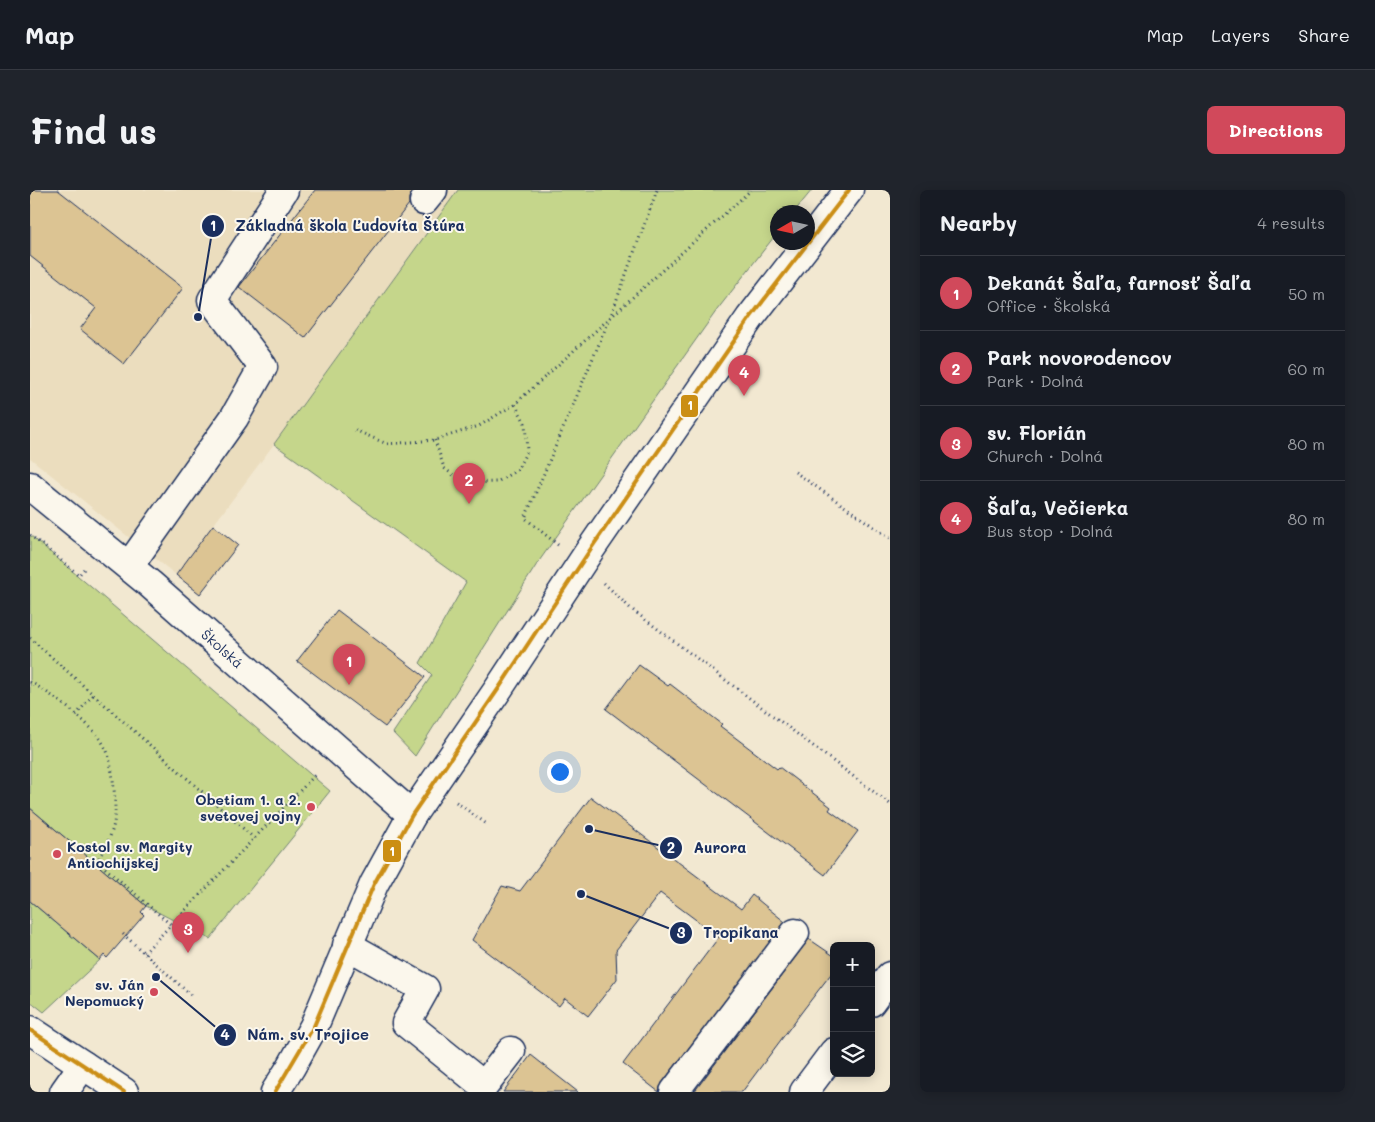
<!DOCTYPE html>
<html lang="en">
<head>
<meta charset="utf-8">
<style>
  :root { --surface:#171b24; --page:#20242c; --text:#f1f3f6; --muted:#9ea1a6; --line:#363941; --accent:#d1495b }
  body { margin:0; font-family:Mali,sans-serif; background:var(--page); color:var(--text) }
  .controls { position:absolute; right:15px; bottom:15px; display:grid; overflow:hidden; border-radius:8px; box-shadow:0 2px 12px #0003 }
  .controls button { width:45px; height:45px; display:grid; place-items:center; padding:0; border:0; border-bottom:1px solid var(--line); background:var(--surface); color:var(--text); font:25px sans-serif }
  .compass { position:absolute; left:740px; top:15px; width:45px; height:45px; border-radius:50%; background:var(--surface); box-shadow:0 2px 12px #0003; rotate:261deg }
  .you { position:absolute; left:529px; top:581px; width:18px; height:18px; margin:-12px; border:4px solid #fff; border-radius:50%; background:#1a73e8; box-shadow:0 0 0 8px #1a73e833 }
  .badge { display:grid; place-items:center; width:32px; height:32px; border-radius:50%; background:var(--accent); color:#fff; font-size:16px; font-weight:700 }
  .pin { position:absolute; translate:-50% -41px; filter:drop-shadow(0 1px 2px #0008) }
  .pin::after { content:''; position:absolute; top:26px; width:18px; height:15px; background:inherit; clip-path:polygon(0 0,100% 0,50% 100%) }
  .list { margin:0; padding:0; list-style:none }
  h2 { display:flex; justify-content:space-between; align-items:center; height:65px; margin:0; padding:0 20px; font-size:21px }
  h2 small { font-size:16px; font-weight:400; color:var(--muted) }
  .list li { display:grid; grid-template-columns:32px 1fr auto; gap:15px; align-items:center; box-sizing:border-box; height:75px; padding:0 20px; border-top:1px solid var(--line) }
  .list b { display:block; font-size:19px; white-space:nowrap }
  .list p { margin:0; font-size:16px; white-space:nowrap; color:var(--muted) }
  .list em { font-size:16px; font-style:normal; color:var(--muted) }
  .icon { flex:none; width:28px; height:28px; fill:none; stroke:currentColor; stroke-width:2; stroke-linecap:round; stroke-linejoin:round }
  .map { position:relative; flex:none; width:860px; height:902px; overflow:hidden; border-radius:8px }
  header { display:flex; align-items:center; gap:30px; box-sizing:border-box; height:70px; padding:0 25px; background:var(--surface); border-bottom:1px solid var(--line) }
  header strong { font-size:24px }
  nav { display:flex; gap:28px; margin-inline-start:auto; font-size:18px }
  .intro { display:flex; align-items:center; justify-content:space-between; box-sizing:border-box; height:120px; padding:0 30px }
  h1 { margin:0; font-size:35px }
  .button { padding:12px 22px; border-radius:8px; background:var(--accent); color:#fff; font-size:18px; font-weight:700 }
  main { display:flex; gap:30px; padding:0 30px }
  aside { flex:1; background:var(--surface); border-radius:8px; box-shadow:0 2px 12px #0003 }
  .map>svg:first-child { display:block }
  .built { fill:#ebddbe }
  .green { fill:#c5d68b; stroke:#708274 }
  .building { fill:#dcc493; stroke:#1b2f5e }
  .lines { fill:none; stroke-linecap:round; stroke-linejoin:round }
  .minor-casing { stroke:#1b2f5e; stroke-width:31 }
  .major-casing { stroke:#1b2f5e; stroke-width:31 }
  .path { stroke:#1b2f5e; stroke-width:3; stroke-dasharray:1 4; stroke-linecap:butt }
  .minor { stroke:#fbf7ec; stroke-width:28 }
  .major { stroke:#fbf7ec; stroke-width:28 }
  .bus-1-casing { stroke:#fbf7ec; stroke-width:8 }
  .bus-1 { stroke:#cb8e13; stroke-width:4 }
  .poi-dot { fill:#d1495b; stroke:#fbf7ec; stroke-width:2 }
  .labels { text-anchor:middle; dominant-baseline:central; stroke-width:4; stroke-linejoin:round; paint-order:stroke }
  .street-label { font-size:14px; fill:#1b2f5e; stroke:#fbf7ec }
  .poi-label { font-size:14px; font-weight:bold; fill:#1b2f5e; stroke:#fbf7ec; text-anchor:end }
  .leader { fill:none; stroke:#1b2f5e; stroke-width:2 }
  .callout-dot { fill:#1b2f5e; stroke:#fbf7ec; stroke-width:2 }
  .mark-label { font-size:15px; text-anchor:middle; font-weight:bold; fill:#fff }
  .callout-label { font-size:15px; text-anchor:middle; font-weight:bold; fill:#1b2f5e; stroke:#fbf7ec; stroke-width:4; stroke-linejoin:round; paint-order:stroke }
  .line-badge { stroke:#fbf7ec; stroke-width:2 }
  .badge-label { font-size:14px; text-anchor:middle; font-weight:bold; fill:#fff }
</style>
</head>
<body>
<header>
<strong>Map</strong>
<nav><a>Map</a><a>Layers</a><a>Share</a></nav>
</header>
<div class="intro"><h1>Find us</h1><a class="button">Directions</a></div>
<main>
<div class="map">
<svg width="860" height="902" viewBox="0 0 860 902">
  <rect width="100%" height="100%" fill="#f2e8d1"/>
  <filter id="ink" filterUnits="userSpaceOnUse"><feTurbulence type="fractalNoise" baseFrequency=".02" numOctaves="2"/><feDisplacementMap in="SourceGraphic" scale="10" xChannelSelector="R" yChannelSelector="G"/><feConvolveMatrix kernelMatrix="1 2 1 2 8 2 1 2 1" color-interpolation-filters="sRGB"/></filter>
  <g filter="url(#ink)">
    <polygon class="built" points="0,0 428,0 244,254 146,385 0,268"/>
    <g class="green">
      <polygon points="428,0 782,0 764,22 748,22 747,43 687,120 507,374 385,566 363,543 402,485 390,473 436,392 244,254"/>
      <polygon points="0,345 300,601 180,749 116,716 0,618"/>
      <polygon points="0,711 70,770 14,822 0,811"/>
    </g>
    <g class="building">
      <polygon points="0,0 28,0 153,98 94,174 50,139 66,118 0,66"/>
      <polygon points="285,0 383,0 379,8 379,14 275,148 209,97"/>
      <polygon points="183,335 208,355 170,404 146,385"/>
      <polygon points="307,420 395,487 355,537 267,471"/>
      <polygon points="609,475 638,496 640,494 692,534 690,536 747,579 749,577 801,617 799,620 828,641 795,685 576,519"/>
      <polygon points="561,607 711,719 722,705 755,732 632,893 629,902 593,874 689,747 630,703 586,760 587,789 558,826 535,808 529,816 442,750 472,696 490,701"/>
      <polygon points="0,618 116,716 111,722 114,725 77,768 74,765 70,770 0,711"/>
      <polygon points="779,749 804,766 804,780 774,819 712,902 664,902"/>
      <polygon points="501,865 548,902 473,902"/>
    </g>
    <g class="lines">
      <g class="minor-casing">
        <g id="minor">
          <polyline points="394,11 403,0"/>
          <path id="s1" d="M0 296 120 394 382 625"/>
          <polyline points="99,376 204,228 233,177 182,110 254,0"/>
          <polyline points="317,755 395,799 376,833 454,896 481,861"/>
          <polyline points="841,812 860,786"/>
          <polyline points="34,902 53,875"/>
          <polyline points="644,902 765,743"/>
          <polyline points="774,902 804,862"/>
        </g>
      </g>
      <g class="major-casing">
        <g id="major">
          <polyline points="0,840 94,902"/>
          <polyline points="245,902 261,877 284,836 344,694 382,625 469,498 560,360 720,128 819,0"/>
        </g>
      </g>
      <g class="path">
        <polyline points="325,240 357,254 405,250 449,236 485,214 721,0"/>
        <polyline points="405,250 414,278 434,293 467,292 487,280 497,261 495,233 485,214"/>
        <polyline points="765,282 860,348"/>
        <polyline points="0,345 49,385 54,379"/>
        <polyline points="528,355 495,328 580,128 627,0"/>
        <polyline points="574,393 600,418 860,614"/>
        <polyline points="0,448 225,649"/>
        <path d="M0 492C22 504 53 528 69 547 73 553 78 561 79 568 83 582 87 618 84 633 81 647 75 659 67 671L140 734"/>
        <polyline points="46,525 63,505"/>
        <polyline points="426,612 458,635"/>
        <polyline points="93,744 163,807"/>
        <polyline points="114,763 287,583"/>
      </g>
      <use href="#minor" class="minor"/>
      <use href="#major" class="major"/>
      <g class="bus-1-casing">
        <g id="bus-1">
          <polyline points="0,840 94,902"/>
          <polyline points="245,902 284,836 344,694 382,625 469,498 560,360 720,128 819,0"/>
        </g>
      </g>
      <use href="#bus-1" class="bus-1"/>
    </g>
  </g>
  <g class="poi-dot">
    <circle cx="281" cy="617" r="5"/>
    <circle cx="27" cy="664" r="5"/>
    <circle cx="124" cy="802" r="5"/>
  </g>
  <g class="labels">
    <g class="street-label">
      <text stroke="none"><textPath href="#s1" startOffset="252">Školská</textPath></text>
    </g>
    <g class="poi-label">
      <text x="271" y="609">Obetiam 1. a 2.<tspan x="271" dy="16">svetovej vojny</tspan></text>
      <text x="37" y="656" text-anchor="start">Kostol sv. Margity<tspan x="37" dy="16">Antiochijskej</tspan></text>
      <text x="114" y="794">sv. Ján<tspan x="114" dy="16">Nepomucký</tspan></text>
    </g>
  </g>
  <path class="leader" d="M168 127L183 36M559 639L641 658M551 704L651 743M126 787L195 845"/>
  <g class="callout-dot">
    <circle cx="168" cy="127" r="5"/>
    <circle cx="559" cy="639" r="5"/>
    <circle cx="551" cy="704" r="5"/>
    <circle cx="126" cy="787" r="5"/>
    <circle cx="183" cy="36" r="12"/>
    <circle cx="641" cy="658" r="12"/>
    <circle cx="651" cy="743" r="12"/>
    <circle cx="195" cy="845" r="12"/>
  </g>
  <g class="mark-label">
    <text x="183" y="41">1</text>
    <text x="641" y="663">2</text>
    <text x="651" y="748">3</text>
    <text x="195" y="850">4</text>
  </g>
  <g class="callout-label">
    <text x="320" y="41">Základná škola Ľudovíta Štúra</text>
    <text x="690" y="663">Aurora</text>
    <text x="711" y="748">Tropikana</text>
    <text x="278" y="850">Nám. sv. Trojice</text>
  </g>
  <g class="line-badge">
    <rect x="650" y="204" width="19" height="24" rx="5" fill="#cb8e13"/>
    <rect x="352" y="649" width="20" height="24" rx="5" fill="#cb8e13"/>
  </g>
  <g class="badge-label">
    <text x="660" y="220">1</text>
    <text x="362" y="666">1</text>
  </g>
</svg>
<div class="controls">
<button>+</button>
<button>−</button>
<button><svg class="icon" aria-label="layers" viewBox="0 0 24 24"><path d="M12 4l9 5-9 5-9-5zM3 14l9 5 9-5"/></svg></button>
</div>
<svg class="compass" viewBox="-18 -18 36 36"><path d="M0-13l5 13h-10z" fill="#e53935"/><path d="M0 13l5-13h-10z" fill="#9ea1a6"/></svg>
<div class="you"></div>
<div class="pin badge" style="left:319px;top:495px">1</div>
<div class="pin badge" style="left:439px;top:314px">2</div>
<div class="pin badge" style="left:158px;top:763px">3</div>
<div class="pin badge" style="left:714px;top:206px">4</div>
</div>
<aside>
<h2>Nearby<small>4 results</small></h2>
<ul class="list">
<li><span class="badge">1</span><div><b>Dekanát Šaľa, farnosť Šaľa</b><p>Office · Školská</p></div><em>50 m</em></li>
<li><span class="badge">2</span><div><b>Park novorodencov</b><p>Park · Dolná</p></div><em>60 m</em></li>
<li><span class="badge">3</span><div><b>sv. Florián</b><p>Church · Dolná</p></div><em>80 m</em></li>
<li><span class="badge">4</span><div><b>Šaľa, Večierka</b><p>Bus stop · Dolná</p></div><em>80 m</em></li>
</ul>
</aside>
</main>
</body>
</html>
